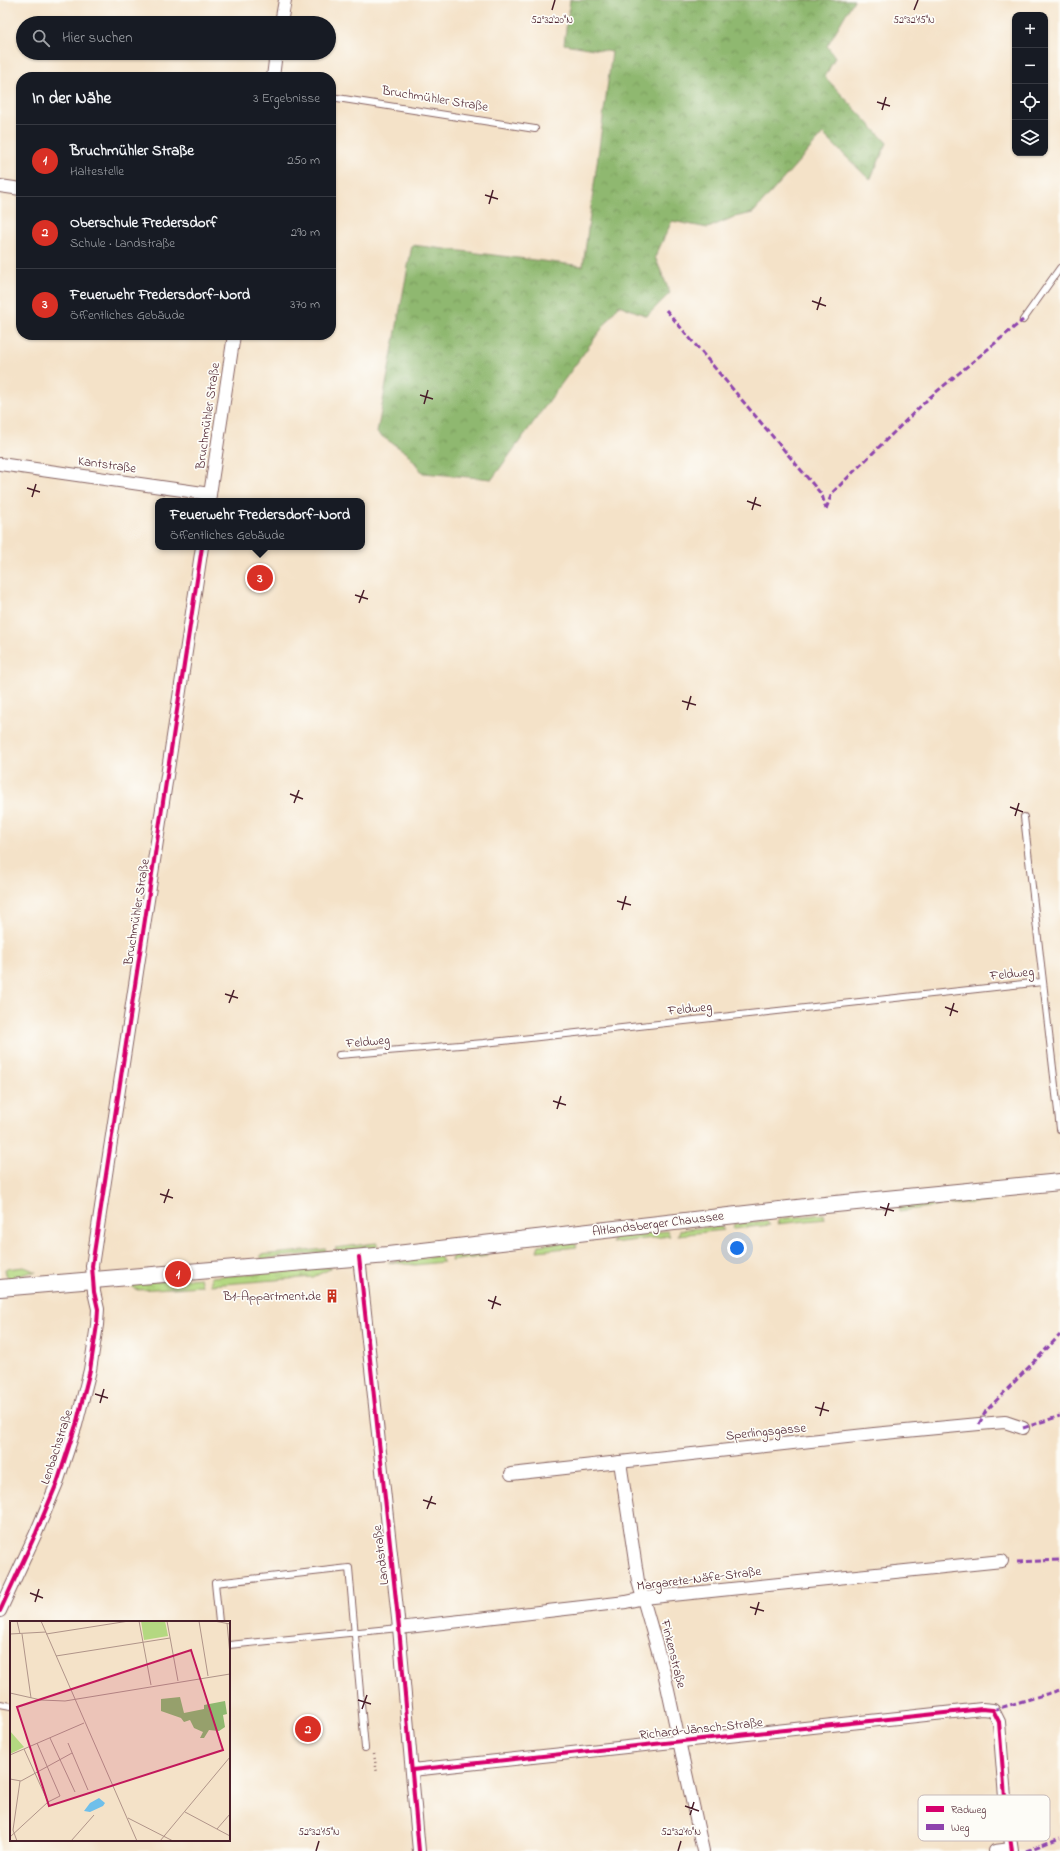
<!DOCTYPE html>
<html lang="de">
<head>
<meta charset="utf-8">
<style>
  :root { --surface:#171b24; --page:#20242c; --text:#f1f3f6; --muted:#9ea1a6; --line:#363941; --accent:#d93025 }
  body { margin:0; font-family:"Indie Flower",sans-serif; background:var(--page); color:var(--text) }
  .controls { position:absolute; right:12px; top:12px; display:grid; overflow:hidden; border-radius:8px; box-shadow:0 1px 3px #0004 }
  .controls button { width:36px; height:36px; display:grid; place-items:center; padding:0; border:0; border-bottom:1px solid var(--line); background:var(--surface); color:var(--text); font:20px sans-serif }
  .you { position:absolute; left:737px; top:1248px; width:14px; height:14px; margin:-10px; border:3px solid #fff; border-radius:50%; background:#1a73e8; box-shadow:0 0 0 6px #1a73e833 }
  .badge { display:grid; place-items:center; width:26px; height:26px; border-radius:50%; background:var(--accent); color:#fff; font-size:13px; font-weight:700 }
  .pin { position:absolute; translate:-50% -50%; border:2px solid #fff; box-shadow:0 1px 4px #0006 }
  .popup { position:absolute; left:155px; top:498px; width:210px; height:52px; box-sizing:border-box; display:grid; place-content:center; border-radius:8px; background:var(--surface); filter:drop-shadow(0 1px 3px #0005); font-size:13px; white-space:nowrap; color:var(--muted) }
  .popup b { font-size:15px; color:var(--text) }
  .popup::after { content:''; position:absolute; left:50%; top:100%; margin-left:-8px; border:8px solid transparent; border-top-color:var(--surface) }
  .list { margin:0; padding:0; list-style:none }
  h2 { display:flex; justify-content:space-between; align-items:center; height:52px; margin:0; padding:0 16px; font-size:17px }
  h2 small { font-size:13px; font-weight:400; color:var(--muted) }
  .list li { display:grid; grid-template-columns:26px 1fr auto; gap:12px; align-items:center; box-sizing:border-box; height:72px; padding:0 16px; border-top:1px solid var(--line) }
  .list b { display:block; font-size:15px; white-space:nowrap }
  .list p { margin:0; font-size:13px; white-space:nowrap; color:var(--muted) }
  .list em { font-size:13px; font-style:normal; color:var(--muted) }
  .icon { flex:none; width:22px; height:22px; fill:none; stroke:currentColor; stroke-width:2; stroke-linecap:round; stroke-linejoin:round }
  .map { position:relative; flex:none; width:1060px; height:1851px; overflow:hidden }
  .search { position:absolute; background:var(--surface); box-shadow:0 1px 3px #0004; left:16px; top:16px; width:320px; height:44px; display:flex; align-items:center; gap:10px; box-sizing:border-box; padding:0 14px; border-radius:22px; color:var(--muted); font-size:15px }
  .panel { position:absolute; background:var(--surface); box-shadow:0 1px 3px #0004; left:16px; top:72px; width:320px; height:268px; border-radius:16px }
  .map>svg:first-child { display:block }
  .grass { fill:url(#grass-tufts); stroke:#7f7c56 }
  .forest { fill:url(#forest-crowns); stroke:#6c6c4d }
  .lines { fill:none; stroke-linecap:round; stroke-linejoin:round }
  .lane-casing { stroke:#866362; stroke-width:8 }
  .street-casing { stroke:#866362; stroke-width:14 }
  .secondary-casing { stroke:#866362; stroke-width:18 }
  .path { stroke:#866362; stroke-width:2.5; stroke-dasharray:1 3; stroke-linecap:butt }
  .lane { stroke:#fff; stroke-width:6 }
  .street { stroke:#fff; stroke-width:12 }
  .secondary { stroke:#fff; stroke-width:16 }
  .quiet { stroke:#8e44ad; stroke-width:3; stroke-dasharray:6 3; stroke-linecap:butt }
  .cycleway-casing { stroke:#fdfcf7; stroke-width:6 }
  .cycleway { stroke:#d6006c; stroke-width:4 }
  .ticks { fill:none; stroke:#4a1f2b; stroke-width:1.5 }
  .labels { text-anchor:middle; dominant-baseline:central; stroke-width:3.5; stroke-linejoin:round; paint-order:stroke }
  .street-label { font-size:13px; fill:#4a1f2b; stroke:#fdfcf7 }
  .poi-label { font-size:13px; fill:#4a1f2b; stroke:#fdfcf7; text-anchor:end }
  .inset-road { fill:none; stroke:#b09489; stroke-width:1 }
  .view { fill:#c2185b; fill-opacity:0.15; stroke:#c2185b; stroke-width:2 }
  .inset-edge { fill:none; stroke:#4a1f2b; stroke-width:2 }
  .key { fill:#fdfcf7; stroke:#c7baba; stroke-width:1 }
  .key-label { font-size:11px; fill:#4a1f2b }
  .ticks-label { font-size:10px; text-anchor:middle; fill:#4a1f2b; stroke:#fdfcf7; stroke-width:3.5; stroke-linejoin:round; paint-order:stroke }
</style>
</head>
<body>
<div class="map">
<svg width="1060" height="1851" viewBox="0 0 1060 1851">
  <defs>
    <pattern id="grass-tufts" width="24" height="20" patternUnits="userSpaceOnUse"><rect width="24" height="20" fill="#b4d881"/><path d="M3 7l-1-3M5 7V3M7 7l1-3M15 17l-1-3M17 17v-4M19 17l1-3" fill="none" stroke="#9cb970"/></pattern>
    <pattern id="forest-crowns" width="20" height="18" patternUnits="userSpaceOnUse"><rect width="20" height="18" fill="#8fb86f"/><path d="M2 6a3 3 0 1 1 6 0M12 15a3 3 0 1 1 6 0" fill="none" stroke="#77955b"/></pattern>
  </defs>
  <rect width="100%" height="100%" fill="#fdfcf7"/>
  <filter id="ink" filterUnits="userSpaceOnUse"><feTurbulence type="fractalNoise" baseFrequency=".025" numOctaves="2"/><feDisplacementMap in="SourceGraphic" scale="8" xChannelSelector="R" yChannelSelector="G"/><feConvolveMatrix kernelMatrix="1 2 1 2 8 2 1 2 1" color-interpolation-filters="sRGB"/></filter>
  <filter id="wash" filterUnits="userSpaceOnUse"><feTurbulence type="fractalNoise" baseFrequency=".012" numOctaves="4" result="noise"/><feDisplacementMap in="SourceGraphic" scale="16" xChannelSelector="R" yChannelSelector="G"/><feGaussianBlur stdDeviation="0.9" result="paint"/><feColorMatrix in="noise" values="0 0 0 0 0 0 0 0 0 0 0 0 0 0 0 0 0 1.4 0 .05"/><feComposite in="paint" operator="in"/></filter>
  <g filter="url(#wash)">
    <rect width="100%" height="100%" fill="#f4e2c8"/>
    <g class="grass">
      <polygon points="992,1196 994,1201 950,1205 952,1200"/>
      <polygon points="937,1202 939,1206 899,1211 898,1206"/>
      <polygon points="824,1214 825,1219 777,1224 779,1219"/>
      <polygon points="766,1221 770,1225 733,1229 734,1224"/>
      <polygon points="720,1226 724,1230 678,1235 680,1230"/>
      <polygon points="667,1231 670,1236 612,1243 614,1237"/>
      <polygon points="574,1241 577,1247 537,1251 539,1245"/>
      <polygon points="377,1243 377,1248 338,1252 335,1248"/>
      <polygon points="326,1249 325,1252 262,1259 260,1255"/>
      <polygon points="484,1251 488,1256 451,1261 453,1254"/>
      <polygon points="440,1256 443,1262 415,1265 388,1262"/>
      <polygon points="24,1267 37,1272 31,1272 9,1279 6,1274 5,1269"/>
      <polygon points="330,1267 330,1269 313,1277 211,1285 211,1277"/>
      <polygon points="200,1278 202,1286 138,1290 133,1288 133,1283"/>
    </g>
    <polygon class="forest" points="570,0 854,0 827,46 835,57 825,77 887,143 870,180 823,134 753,213 734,217 708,228 672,221 655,257 670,293 647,316 619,305 492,479 423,473 407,453 377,433 412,245 583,266 612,52 564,44"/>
  </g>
  <g filter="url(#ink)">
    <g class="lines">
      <g class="lane-casing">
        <g id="lane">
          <polyline points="331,97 535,129"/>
          <polyline points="1023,320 1060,268"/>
          <polyline points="1024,817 1060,1129"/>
          <polyline points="339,1055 484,1043 1042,982"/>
          <polyline points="219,1622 215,1583 349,1568 365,1748"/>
          <polyline points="229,1645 399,1628"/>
          <polyline points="0,1704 11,1706"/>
        </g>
      </g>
      <g class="street-casing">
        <g id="street">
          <polyline points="281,23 285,0"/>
          <polyline points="273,77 276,53"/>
          <polyline points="0,186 21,189"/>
          <polyline points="0,464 210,494"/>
          <polyline points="209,501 234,335"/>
          <polyline points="359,1257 399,1628 419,1851"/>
          <polyline points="620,1462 638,1581 664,1672 703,1851"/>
          <polyline points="511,1474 874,1434 979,1424 1005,1422 1023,1428"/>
          <polyline points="0,1611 36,1533 57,1483 76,1425 90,1370 97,1325 98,1309 94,1292 92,1266 202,547"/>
          <polyline points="399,1628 626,1602 644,1598 1002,1561"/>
          <polyline points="412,1770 982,1709 993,1710 999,1722 1006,1810 1012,1851"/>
          <polyline points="995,1851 1011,1849"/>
        </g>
      </g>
      <g class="secondary-casing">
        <polyline id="secondary" points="0,1288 388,1255 815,1206 1060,1182"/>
      </g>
      <polyline class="path" points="374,1754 377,1773"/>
      <use href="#lane" class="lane"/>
      <use href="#street" class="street"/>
      <use href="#secondary" class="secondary"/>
      <g class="quiet">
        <polyline points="666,310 822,495 826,509"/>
        <polyline points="826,509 832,493 929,398 1023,320"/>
        <polyline points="979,1424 986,1411 1060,1335"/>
        <polyline points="1023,1428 1060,1416"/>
        <polyline points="1017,1562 1060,1560"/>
        <polyline points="993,1710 1060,1690"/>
        <polyline points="1026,1851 1060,1838"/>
      </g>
      <g class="cycleway-casing">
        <g id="cycleway">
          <polyline points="359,1257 399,1628 419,1851"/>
          <polyline points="0,1611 36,1533 57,1483 76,1425 90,1370 97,1325 98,1309 94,1292 92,1266 202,547"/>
          <polyline points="412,1770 982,1709 993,1710 999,1722 1006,1810 1012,1851"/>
        </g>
      </g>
      <use href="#cycleway" class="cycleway"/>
    </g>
  </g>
  <path class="ticks" d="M552 10 555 0M914 10 918 0M877 102 890 106M882 110 886 97M485 195 498 199M489 204 493 190M812 301 826 306M817 310 821 297M420 395 433 399M424 404 428 390M27 488 40 492M32 497 36 484M747 501 761 506M752 510 756 497M355 595 368 599M359 603 364 590M682 701 696 705M687 710 691 696M290 794 303 799M294 803 299 790M1010 807 1023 812M1015 816 1019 803M617 901 631 905M622 910 626 896M225 994 238 998M229 1003 234 990M945 1007 958 1012M950 1016 954 1003M553 1101 566 1105M557 1109 561 1096M160 1194 173 1198M164 1203 169 1189M880 1207 894 1211M885 1216 889 1203M488 1300 501 1305M492 1309 496 1296M95 1394 108 1398M100 1403 104 1389M815 1407 829 1411M820 1416 824 1402M423 1500 436 1504M427 1509 432 1496M30 1593 43 1598M35 1602 39 1589M750 1607 764 1611M755 1615 759 1602M358 1700 371 1704M362 1709 367 1695M685 1806 699 1811M690 1815 694 1802M316 1851 319 1841M678 1851 681 1841"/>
  <defs>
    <g id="building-bare" transform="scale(1.08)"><path d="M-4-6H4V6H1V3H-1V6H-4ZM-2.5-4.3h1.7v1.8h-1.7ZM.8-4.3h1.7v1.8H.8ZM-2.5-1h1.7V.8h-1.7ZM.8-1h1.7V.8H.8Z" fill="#c8321e" stroke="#fdfcf7" stroke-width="2.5" paint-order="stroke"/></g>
  </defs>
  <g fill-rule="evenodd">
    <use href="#building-bare" x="332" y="1296"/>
  </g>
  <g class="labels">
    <g class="street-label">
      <text transform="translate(435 99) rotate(9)">Bruchmühler Straße</text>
      <text transform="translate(208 416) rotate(-82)">Bruchmühler Straße</text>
      <text transform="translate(107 465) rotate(8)">Kantstraße</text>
      <text transform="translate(137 912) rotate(-81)">Bruchmühler Straße</text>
      <text transform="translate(1012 974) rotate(-6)">Feldweg</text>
      <text transform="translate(690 1009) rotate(-6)">Feldweg</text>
      <text transform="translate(368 1042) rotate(-5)">Feldweg</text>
      <text transform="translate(658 1224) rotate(-7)">Altlandsberger Chaussee</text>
      <text transform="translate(766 1432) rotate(-6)">Sperlingsgasse</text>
      <text transform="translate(57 1447) rotate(-72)">Lenbachstraße</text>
      <text transform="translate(381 1555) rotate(-97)">Landstraße</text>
      <text transform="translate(699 1579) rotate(-7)">Margarete-Näfe-Straße</text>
      <text transform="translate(673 1654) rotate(76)">Finkenstraße</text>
      <text transform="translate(701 1729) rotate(-6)">Richard-Jänsch-Straße</text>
    </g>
    <g class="poi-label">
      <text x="321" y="1296">B1-Appartment.de</text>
    </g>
  </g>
  <g transform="translate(10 1621)">
    <rect width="220" height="220" fill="#f4e2c8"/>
    <path d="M0 110 14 126 0 133Z" fill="#b4d881"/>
    <path d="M170 76 174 92 194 88V84L215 80 217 93 213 94 215 106 209 110 199 109 194 117H190L193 111 184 107 180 99 174 101 171 97 151 90V78Z" fill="#8fb86f"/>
    <path d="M131 0H155L158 15 134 19Z" fill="#b4d881"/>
    <path d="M89 177 95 182 93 185 80 191 74 190 80 182Z" fill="#6fbfea"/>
    <path class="inset-road" d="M7 0 10 13M31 0 127 220M129 0 141 64M157 0 168 60M189 0 198 55M204 0 220 3M217 2 220 34M0 13 36 11M12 13 21 77M36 13 119 0M46 35 160 17M0 72 31 79 55 80 220 53M40 117 65 171M58 122 78 169M14 128 38 181M0 134 74 102M0 158 11 160 62 132M175 191 220 215M118 197 163 220M207 208 220 193M0 216 38 181 50 175 27 122M7 220 3 209 10 160M61 220 84 194M150 220 220 136"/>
    <path class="view" d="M181 29 213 129 39 185 7 86Z"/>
    <rect width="220" height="220" class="inset-edge"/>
  </g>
  <rect x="918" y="1795" width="132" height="46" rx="6" class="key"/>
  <rect x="926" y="1806" width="18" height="6" fill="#d6006c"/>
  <rect x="926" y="1824" width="18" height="6" fill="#8e44ad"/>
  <g class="key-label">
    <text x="951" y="1813">Radweg</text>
    <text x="951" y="1831">Weg</text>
  </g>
  <g class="ticks-label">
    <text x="552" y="23">52°32'20"N</text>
    <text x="914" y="23">52°32'15"N</text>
    <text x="319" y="1835">52°32'15"N</text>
    <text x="681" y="1835">52°32'10"N</text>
  </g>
</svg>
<div class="controls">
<button>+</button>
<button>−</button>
<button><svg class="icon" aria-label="locate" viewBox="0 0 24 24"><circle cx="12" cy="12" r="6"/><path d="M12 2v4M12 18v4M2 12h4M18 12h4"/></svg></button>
<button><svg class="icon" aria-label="layers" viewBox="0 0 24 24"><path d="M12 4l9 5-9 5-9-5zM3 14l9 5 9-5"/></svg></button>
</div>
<div class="you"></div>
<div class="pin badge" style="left:178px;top:1274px">1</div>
<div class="pin badge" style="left:308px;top:1729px">2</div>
<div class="pin badge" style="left:260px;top:578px">3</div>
<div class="popup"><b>Feuerwehr Fredersdorf-Nord</b>Öffentliches Gebäude</div>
<div class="search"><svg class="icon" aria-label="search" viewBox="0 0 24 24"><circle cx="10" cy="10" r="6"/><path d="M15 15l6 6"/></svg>Hier suchen</div>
<section class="panel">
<h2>In der Nähe<small>3 Ergebnisse</small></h2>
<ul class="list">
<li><span class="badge">1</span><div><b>Bruchmühler Straße</b><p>Haltestelle</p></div><em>250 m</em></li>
<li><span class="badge">2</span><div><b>Oberschule Fredersdorf</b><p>Schule · Landstraße</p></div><em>290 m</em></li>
<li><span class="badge">3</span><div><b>Feuerwehr Fredersdorf-Nord</b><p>Öffentliches Gebäude</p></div><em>370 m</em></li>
</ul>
</section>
</div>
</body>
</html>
